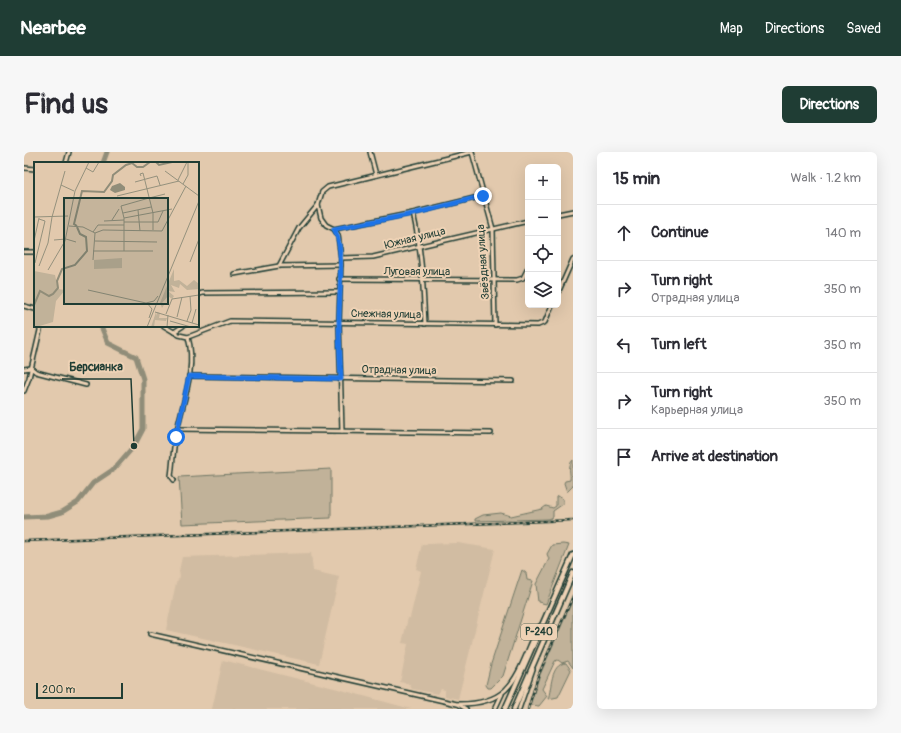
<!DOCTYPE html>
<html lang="en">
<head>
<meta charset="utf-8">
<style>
  :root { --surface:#fff; --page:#f7f7f7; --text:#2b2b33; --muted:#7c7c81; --line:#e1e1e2; --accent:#1f3d34 }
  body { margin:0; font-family:Pangolin,sans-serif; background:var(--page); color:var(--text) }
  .controls { position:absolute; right:12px; top:12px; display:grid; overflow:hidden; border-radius:6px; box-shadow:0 4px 16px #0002 }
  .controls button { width:36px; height:36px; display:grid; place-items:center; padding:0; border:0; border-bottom:1px solid var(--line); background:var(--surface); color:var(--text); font:20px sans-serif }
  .scale { position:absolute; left:12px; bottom:10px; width:87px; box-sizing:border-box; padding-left:4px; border:2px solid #1f3d34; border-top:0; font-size:11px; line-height:14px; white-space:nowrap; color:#1f3d34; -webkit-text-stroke:3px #eed2b5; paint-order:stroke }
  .stop { position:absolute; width:12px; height:12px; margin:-9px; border:3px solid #1a73e8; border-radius:50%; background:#fff }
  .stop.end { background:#1a73e8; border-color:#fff; box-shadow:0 1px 4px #0008 }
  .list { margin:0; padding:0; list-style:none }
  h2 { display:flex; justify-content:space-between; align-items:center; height:52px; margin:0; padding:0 16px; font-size:17px }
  h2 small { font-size:13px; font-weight:400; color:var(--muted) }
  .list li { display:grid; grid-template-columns:26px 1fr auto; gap:12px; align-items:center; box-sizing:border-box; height:56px; padding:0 16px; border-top:1px solid var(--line) }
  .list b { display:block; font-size:15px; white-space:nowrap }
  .list p { margin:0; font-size:13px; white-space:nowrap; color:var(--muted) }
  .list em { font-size:13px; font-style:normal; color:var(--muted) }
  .icon { flex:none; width:22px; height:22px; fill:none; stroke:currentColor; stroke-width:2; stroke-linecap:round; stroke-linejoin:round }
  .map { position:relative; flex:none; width:549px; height:557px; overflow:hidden; border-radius:6px }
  header { display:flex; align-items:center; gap:24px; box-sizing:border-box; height:56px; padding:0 20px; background:var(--accent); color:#fff }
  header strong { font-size:19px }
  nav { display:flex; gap:22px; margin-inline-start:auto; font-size:14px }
  .intro { display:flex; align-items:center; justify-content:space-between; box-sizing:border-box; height:96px; padding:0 24px }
  h1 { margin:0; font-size:28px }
  .button { padding:10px 18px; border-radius:6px; background:var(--accent); color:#fff; font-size:14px; font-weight:700 }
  main { display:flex; gap:24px; padding:0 24px }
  aside { flex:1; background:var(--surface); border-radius:6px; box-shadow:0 4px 16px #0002 }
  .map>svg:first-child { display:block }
  .built { fill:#d1bca2 }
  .green { fill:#c1b299; stroke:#707866 }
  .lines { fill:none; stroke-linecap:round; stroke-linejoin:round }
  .river { stroke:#908d79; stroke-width:5 }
  .minor-casing { stroke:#1f3d34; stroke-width:6 }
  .highway-casing { stroke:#1f3d34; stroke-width:7 }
  .minor { stroke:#eed2b5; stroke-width:3 }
  .highway { stroke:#eed2b5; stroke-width:4 }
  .rail-casing { stroke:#1f3d34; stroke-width:2.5 }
  .rail { stroke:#eed2b5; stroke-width:1; stroke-dasharray:3; stroke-linecap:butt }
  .route { stroke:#1a73e8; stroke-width:5 }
  .labels { text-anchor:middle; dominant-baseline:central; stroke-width:4; stroke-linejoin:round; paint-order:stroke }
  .shield { fill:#eed2b5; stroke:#5d6a5b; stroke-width:1 }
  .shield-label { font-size:10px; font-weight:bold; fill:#1f3d34 }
  .street-label { font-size:11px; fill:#1f3d34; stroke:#eed2b5 }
  .inset-river { fill:none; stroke:#908d79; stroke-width:2 }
  .inset-road { fill:none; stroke:#94917d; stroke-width:1 }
  .view { fill:#1f3d34; fill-opacity:0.15; stroke:#1f3d34; stroke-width:2 }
  .inset-edge { fill:none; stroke:#1f3d34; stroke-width:2 }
  .leader { fill:none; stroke:#1f3d34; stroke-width:1.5 }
  .callout-dot { fill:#1f3d34; stroke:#eed2b5; stroke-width:1.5 }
  .callout-label { font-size:12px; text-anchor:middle; font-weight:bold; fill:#1f3d34; stroke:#eed2b5; stroke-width:4; stroke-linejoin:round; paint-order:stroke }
</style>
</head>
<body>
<header>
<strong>Nearbee</strong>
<nav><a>Map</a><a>Directions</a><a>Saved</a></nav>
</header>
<div class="intro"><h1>Find us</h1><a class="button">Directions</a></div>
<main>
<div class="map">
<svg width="549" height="557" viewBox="0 0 549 557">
  <rect width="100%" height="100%" fill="#e2c9ad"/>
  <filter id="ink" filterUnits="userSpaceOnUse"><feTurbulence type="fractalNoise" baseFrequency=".025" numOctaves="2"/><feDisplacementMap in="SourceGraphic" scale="8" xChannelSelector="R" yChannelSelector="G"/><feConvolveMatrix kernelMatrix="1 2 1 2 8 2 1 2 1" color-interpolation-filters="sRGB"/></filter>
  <g filter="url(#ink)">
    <g class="built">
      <polygon points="434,391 471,397 434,547 421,544 421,538 417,537 414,542 388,537 385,532 376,530 384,492 378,491 384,466 386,466 397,419 392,417 398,392"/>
      <polygon points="287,401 289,419 315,425 295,512 142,478 152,431 156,425 155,419 158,405"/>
      <polygon points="199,508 314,537 387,557 188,557"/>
    </g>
    <g class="green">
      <path d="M549 308V334L543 340 540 331 541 329 546 328C547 321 543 314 549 308Z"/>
      <polygon points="307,317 307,366 158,372 155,325"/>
      <polygon points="534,344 539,347 539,352 529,359 529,365 525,367 451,369 451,367 459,363 477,361 487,364 518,357 522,354 529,356 532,354 532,345"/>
      <polygon points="539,392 545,393 522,452 514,450 512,432 525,407 523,402 528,393"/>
      <polygon points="498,418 502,421 503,428 509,429 479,524 467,536 464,536 462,533 467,512"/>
      <polygon points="549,447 549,516 544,509 538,511 534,508 531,509 518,537 523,544 515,554 506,553 515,525"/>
      <path d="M542 511 547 518 534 545 524 547C528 536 526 512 542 511Z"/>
    </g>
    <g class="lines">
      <g class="river">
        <polyline points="79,11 83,0"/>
        <polyline points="0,365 24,364 38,360 54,350 69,331 90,317 110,294 119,277 119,227 112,205 84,191 77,174"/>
      </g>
      <g class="minor-casing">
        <g id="minor">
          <polyline points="346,0 352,23"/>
          <polyline points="448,0 469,77 471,173"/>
          <polyline points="42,11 45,0"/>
          <polyline points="1,16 11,17"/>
          <path d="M389 61C398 100 399 133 401 172"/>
          <polyline points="534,62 549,59"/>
          <polyline points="310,77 389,61 459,44"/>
          <polyline points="0,100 11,100"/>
          <polyline points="317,106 349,105 504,69"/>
          <polyline points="255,114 275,76 294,53"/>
          <polyline points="210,122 255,114 317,113"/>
          <polyline points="315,127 493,128 499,126 504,116"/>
          <polyline points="534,141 549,107"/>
          <polyline points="174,143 178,141 315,140"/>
          <polyline points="0,154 11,157"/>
          <path d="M140 174 155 183 164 185C173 217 158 252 152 283 149 296 149 310 147 324L150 328"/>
          <polyline points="150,180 159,174"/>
          <polyline points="164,185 206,169 514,173 521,170 528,153"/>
          <polyline points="0,217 7,216 12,220 62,233"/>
          <polyline points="165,224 489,229"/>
          <polyline points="0,239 5,226 17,174"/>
          <polyline points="153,277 467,281"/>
          <polyline points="318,279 315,170 317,106 314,83 310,77 302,73 297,66 294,53 298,40 304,35 448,0"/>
          <path d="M126 482 433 552C489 553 492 524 512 480L516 474"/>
          <polyline points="434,552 442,557"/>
          <polyline points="471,557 478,542"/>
          <polyline points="495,557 509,517"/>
        </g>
      </g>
      <g class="highway-casing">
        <g id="highway">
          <polyline points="481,557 549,403"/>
          <polyline points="490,557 549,421"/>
        </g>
      </g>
      <use href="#minor" class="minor"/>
      <use href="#highway" class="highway"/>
      <g class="rail-casing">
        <g id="rail">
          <polyline points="0,389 549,368"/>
          <polyline points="504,557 514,524 549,444"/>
        </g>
      </g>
      <use href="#rail" class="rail"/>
    </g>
  </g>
  <g class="lines" filter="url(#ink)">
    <path class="route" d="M152 285 165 224 317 227C316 207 315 187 315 168 315 145 321 94 310 77L389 62 459 44"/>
  </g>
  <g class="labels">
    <rect class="shield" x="497" y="472" width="36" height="16" rx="3"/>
    <g class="shield-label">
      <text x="515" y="480">Р-240</text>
    </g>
    <g class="street-label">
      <text transform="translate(391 86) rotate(-14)">Южная улица</text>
      <text transform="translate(459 110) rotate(-94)">Звёздная улица</text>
      <text x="393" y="119">Луговая улица</text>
      <text transform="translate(362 162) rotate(1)">Снежная улица</text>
      <text transform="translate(375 218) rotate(1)">Отрадная улица</text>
    </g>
  </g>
  <g transform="translate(10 10)">
    <rect width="165" height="165" fill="#e2c9ad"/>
    <path d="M88 96V106L60 107V98ZM140 107V119L145 118 153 124 160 118 165 122V127L153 128 146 122 145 126 137 123 141 130 134 129 140 134 138 137 134 134 128 141 130 143 128 146 126 141ZM0 109 21 113 24 127 31 128 22 139 19 160 2 165H0ZM122 150V154L123 150 126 151 125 156H133L132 159 121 158 120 165H117Z" fill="#c1b299"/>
    <path d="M86 21 91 25V28L81 31 76 28 78 24Z" fill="#908d79"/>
    <path class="inset-river" d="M122 0 125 3 138 0M43 64 40 62 48 29 70 30 78 19 79 13 92 3 98 1 103 5H109L116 0M0 143 6 129 15 134 19 132 24 126 23 119 28 107 41 103 53 89 52 75 46 72 43 65"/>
    <path class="inset-road" d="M52 6 59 10 65 0M131 9 165 34M107 14 106 12 109 11 119 51V68M144 18 153 0M101 20 123 14 126 23M149 22 154 13V0M27 23 40 29M83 34 145 19M115 36 131 32M104 48 106 69M89 51 117 45M0 55 34 54M90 56 138 47M78 58 85 47M70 59 90 58M90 60H124L129 49M35 64 49 65 61 71 59 98M59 70 64 63H90M61 71 69 68 128 69 152 24M20 78 32 77 42 80M0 79 5 56M61 79 123 80M59 89H119M90 89V56L87 44 115 36M156 100 165 77M1 101 11 59 5 57M5 104 14 81 18 55 31 9M14 108 31 79 41 29 55 0M54 128 112 141 120 139 124 134M113 141 118 147 115 156M121 150 165 163M132 152 138 137 165 133M143 155 148 135M136 159 157 165M153 159 157 148 156 134M158 161 162 147M113 165 165 39M133 165 134 153"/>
    <path class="view" d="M30 36H134V142H30Z"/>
    <rect width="165" height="165" class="inset-edge"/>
  </g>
  <path class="leader" d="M110 294L107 227H38"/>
  <circle class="callout-dot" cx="110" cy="294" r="4"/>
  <g class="callout-label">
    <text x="72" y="219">Берсианка</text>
  </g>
</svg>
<div class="controls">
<button>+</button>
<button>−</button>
<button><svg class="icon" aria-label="locate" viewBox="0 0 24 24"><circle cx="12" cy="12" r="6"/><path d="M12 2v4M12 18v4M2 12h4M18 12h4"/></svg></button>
<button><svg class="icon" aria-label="layers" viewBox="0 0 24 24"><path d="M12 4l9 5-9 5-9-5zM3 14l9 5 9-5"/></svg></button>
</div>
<div class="scale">200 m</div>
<div class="stop" style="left:152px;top:285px"></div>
<div class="stop end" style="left:459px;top:44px"></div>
</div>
<aside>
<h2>15 min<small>Walk · 1.2 km</small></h2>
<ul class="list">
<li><svg class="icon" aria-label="ahead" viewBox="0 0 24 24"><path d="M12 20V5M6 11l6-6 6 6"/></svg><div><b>Continue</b></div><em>140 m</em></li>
<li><svg class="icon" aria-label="right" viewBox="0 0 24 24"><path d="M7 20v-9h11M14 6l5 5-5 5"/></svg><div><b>Turn right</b><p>Отрадная улица</p></div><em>350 m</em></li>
<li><svg class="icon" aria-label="left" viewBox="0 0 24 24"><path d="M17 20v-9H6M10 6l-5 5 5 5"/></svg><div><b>Turn left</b></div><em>350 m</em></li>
<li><svg class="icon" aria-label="right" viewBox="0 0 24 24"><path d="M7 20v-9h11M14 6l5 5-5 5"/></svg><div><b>Turn right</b><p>Карьерная улица</p></div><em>350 m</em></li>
<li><svg class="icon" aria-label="arrive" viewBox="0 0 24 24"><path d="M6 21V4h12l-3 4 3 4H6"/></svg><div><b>Arrive at destination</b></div></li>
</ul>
</aside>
</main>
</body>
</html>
